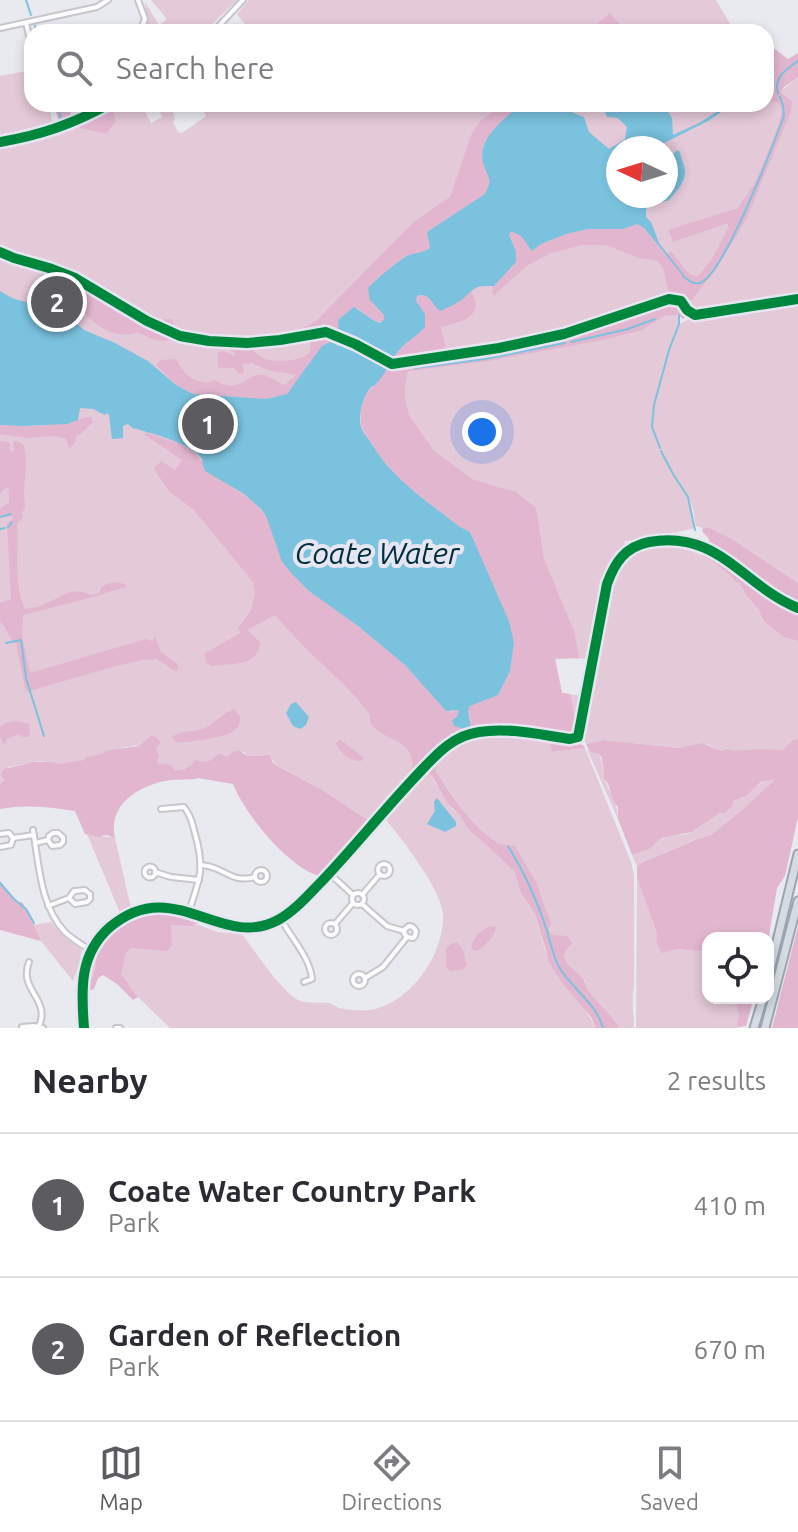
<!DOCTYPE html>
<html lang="en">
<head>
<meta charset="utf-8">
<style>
  :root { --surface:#fff; --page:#f7f7f7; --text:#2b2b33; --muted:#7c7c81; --line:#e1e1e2; --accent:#5b5b60 }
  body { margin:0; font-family:Ubuntu,sans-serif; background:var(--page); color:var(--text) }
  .controls { position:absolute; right:24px; bottom:24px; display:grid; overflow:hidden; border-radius:16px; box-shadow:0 4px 12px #0003 }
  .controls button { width:72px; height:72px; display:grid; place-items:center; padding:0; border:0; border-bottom:2px solid var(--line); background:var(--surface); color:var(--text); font:40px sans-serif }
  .compass { position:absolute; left:606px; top:136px; width:72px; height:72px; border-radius:50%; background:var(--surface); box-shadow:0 4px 12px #0003; rotate:274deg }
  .you { position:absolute; left:482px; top:432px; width:28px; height:28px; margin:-20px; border:6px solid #fff; border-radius:50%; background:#1a73e8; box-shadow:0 0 0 12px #1a73e833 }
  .badge { display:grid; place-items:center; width:52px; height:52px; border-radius:50%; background:var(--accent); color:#fff; font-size:26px; font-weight:700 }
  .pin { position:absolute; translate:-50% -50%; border:4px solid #fff; box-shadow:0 2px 8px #0006 }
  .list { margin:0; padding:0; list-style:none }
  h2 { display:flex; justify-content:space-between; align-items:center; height:104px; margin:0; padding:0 32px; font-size:34px }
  h2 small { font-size:26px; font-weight:400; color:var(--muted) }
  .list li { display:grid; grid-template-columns:52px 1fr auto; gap:24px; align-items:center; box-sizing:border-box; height:144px; padding:0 32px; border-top:2px solid var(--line) }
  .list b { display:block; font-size:30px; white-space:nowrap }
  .list p { margin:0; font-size:26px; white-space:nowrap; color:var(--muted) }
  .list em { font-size:26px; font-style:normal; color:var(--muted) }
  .icon { flex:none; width:44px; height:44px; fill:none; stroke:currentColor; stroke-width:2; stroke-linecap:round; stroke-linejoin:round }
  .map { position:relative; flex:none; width:798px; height:1028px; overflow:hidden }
  .search { position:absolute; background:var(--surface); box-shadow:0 4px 12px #0003; left:24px; right:24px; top:24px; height:88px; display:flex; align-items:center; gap:20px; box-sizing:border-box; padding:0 28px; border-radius:24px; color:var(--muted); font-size:30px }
  .sheet { height:392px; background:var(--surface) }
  nav { display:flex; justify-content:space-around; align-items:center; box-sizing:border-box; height:112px; border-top:2px solid var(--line); background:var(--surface); font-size:22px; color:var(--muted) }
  nav a { display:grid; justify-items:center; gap:4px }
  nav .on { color:var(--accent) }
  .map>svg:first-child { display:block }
  .green { fill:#e4c9d9; fill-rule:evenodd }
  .forest { fill:#e2b6cf }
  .water { fill:#7ac2de }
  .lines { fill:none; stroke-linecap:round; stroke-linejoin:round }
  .stream { stroke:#7ac2de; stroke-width:2 }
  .minor-casing { stroke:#c6c6cc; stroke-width:8 }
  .highway-casing { stroke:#9da4b0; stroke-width:11 }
  .minor { stroke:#fcfcfd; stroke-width:4 }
  .highway { stroke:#d5dbe3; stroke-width:7 }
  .cycleway-casing { stroke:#e6e6f3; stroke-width:15 }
  .cycleway { stroke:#00873e; stroke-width:10 }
  .labels { text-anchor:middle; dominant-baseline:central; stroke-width:8; stroke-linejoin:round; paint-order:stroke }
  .water-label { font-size:30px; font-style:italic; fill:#002e3d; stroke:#e6e6f3 }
</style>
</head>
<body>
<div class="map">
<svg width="798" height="1028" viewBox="0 0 798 1028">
  <rect width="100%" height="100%" fill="#e9e9f0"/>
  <g class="green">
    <polygon points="151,0 237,0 204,32 171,32 177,28 174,25 168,26 159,32 143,32 147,18 145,2 159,25 167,19"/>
    <polygon points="249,0 716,0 735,32 251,32 237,14"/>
    <polygon points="32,70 32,104 48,104 54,127 0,139 0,76"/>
    <path d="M766 74 781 91 798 77V294L731 304 690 308 679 315V325C692 312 774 304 798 301V583L734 540 708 527 703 528 696 526 693 509 689 498 695 528 647 539 625 541C624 554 609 567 605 581 598 606 595 634 591 659L555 658 562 693 583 696 584 701 577 733 574 736 499 730 466 733 422 768 429 772 452 809 459 814 467 828 514 871 521 893 535 914 545 950 563 983 585 1009 596 1028H170L138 997 121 974 106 962 171 921 199 925 217 932 242 934C254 950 281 991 298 1000 307 1004 318 1002 328 1003 332 1004 335 1006 339 1008 348 1010 360 1011 370 1010 410 1004 445 954 443 914 441 888 396 830 378 811L369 821 324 791 275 764 270 755 247 756 244 752 227 756 224 754C216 755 213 759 206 762 196 766 184 769 173 770L172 765 163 763 159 766 157 760 144 743 139 746 134 745 131 747H126L102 755 86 757 83 760 59 765 40 761 8 767 4 779 0 783V146L36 139 76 127 93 130 116 121 112 106 116 104H141L151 123 162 117 157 104H174L177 110 173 112 175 120 173 122 178 132 182 133 206 116 202 108 196 110 193 104H224L230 107 232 104H247L256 111 263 104H766ZM618 148H666V196H618Z"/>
    <path d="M673 547C696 549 722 565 737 583H740L744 588 746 595 759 610 765 621 794 640 798 641V738L793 740 782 750 734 752 727 749 721 751 706 744 679 748 604 740 586 744 584 739 610 592 617 566 623 558 637 548Z"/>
    <path d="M493 733 549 738 553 752 585 748 631 862 634 875V987C631 997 634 1017 634 1028H619C611 1012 595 1002 587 988 582 978 590 987 582 977 577 971 568 967 565 959 562 953 569 948 572 943L569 937 555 936 551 934C548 925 549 917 546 908 538 887 526 867 515 847 509 846 502 845 497 842 474 829 444 788 433 764 451 741 464 736 493 733Z"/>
    <path d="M587 749 590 752 599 754C603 762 602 773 605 781 611 794 618 804 618 819Z"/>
    <path d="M777 777 743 809 711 835 696 839 641 863 637 866 632 855C644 852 651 846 660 840 668 835 680 836 690 833 700 829 706 820 716 815 717 815 725 813 727 812 733 808 728 807 733 801 737 797 745 796 750 792 763 781 760 783 777 777Z"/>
    <path d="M87 834C97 837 106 836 115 838L131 908 120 913Z"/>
    <polygon points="637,878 657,933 669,951 677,949 708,952 708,998 734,998 739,1015 737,1023 739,1028 636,1028"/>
    <path d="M173 912 201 919 164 917 90 980 88 991V1028H87C85 1011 82 994 85 977 88 953 107 929 129 918 143 912 159 912 173 912Z"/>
    <polygon points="51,922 64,937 82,950 80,958 86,951 79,981 81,1028 75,993 78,968 73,981 41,941 34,925"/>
  </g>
  <g class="forest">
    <polygon points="610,13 626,32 587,32"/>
    <path d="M766 46 772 47 788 59 798 53V77L784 87 781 91 782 94 792 101 791 111 746 220 716 269 692 300 670 297 663 268 658 261 639 258 606 245H582L551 253 528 265 493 296 492 287 514 265 509 232C523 233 525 243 532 251L541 244 566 234 588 229 626 228 638 224 645 229 665 255 671 251 689 274 698 276 712 259 728 228V223L673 242 668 230 738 208 756 181 779 124 782 111 779 103 770 101 766 96V57L771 54V51H766Z"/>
    <polygon points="54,104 68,104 73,119 59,124"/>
    <path d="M504 104H521C505 120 477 137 483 163 485 169 488 175 490 182L485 194 427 232 430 248C422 254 414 252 406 256 397 261 380 277 370 285L373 304 384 315 385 318 382 322 373 320 357 308 339 327V334L336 339 300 378 290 392 285 395 266 399 193 394 176 385 156 365 160 360 176 359C184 374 191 381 207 383L214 380C218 381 222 384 226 385 248 391 250 360 282 385L286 384 296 375 268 370 252 363 242 364 244 373 238 374 234 368H220L218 366V353L223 351 235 356V353L227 348 229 344C235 346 243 346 249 348 255 351 259 357 266 359 274 363 306 361 309 352 311 348 310 337 311 332 267 341 218 346 175 332V337C160 345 152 339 137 332 119 341 89 325 81 306 77 298 76 288 74 280L29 263V259L76 275 137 312 158 320 171 319 175 326 179 328C216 336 283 343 316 321L415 221 450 197 472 133 481 120Z"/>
    <polygon points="112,106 116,121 106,134 76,127"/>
    <path d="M471 290C471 291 476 303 476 304 476 320 453 324 441 327L447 353 391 361 405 344 425 327V314L416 301 417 296C429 292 432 305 440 311L464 298Z"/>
    <polygon points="798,294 798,298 694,313 690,308 731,304"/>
    <path d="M665 303 679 304 690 315 683 319 678 315H666L642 330 602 340 489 361 408 371 405 385V400L409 415 434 451 474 480 516 492 536 508 544 559 574 631 579 658 555 659 562 693 570 694 577 729 575 743 583 745 585 748 552 752 549 738C507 733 460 722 433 764 444 788 474 829 497 842 502 845 509 846 515 846L536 882 551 923 549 928 551 934C556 937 563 934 569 937L572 943C569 948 562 953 565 959 568 967 577 971 582 977 585 980 585 985 587 988 595 1002 611 1012 619 1028H596L591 1017 562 983 550 964 535 914 521 893 514 871 467 828 459 814 448 804 434 779 427 770 421 768 412 772C420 733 367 742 370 715 353 691 331 672 309 652 297 640 286 627 275 615L247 630 260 642C259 667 231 663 212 666L207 663 204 654 240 633 238 628 250 612 253 602 255 594 253 582 193 509 169 491 154 469 161 461 175 470 182 460 145 435V432L177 443 192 450 215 476 251 500 266 516 282 562 293 575 309 591 358 626 405 665 446 711 452 712 459 710 457 717 452 720 454 726 465 729 471 721 468 710 470 706 498 695 510 671 514 643 509 621 470 532 460 527 395 476 387 464 381 460 361 426V411L366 394 377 383 387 367 395 368 499 350 556 338 585 331Z"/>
    <path d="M87 417H91L93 422 81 434 77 435 73 446 69 448 66 439 56 436 28 438 0 434V425C30 427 59 427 87 417Z"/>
    <path d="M0 441 8 442 10 444V451L12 452 14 450 13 442 15 441 23 444C29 461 24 476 24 493 24 502 27 505 22 513L23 517 17 524C19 552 13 582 25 609 32 608 39 607 45 604 61 597 74 585 91 595L99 593 101 587C110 582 116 581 127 585L125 587 97 596 23 615 22 635 30 673 146 639 152 641 155 637 161 652C168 655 170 661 177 663L179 669 175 671 157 659 143 660 116 666 26 692 16 644C7 637 8 629 0 622V603L11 599 7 523 12 520 13 516 0 518V509L9 502V488H5L0 493Z"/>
    <polygon points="708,527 734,540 798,583 798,605 770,590 713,550 708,538 702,531 703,528"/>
    <path d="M702 553 714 555 725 561 775 600 798 612V641L784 637 764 621 759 610 746 595 740 583H737C728 572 714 562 701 555Z"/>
    <path d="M234 709 240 716C240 723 240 724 236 729 227 739 190 741 176 743L172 737C182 729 194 733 205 728 216 722 221 714 234 709Z"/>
    <path d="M15 721 29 724 30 735 28 737H22L19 734 7 739 5 745C0 742 0 734 0 727L6 723Z"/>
    <path d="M151 736 156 737 161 742 156 749 159 756 157 760 159 765 163 763 172 765 174 770 184 769 192 765 195 760C199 761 205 763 210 760 217 756 218 751 227 756L235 751H240L247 756 270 755 273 763 276 765 324 791 369 821 321 876C290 870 244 813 233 784L198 778 196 779C185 780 174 779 164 781 135 788 108 806 115 838L106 835 99 837 85 834 75 811C49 807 26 804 0 809V783L4 780 1 774 4 769 33 762H52L59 764 83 760 86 757 102 754 106 751 139 746Z"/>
    <polygon points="798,738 798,817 785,876 777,888 768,941 768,938 708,938 708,952 677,949 662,953 657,944 657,933 637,878 637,866 641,863 697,839 711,835 743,809 775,779 761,782 747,795 733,801 732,806 726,813 718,814 692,832 662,838 649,849 632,855 618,819 618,807 614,802 608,784 604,779 602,758 599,754 590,752 586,744 604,740 679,748 702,743 721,751 727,749 734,751 756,749 782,750 793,740"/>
    <path d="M340 739 364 758 361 761C351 762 339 752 336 743Z"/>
    <polygon points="0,881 17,903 22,902 29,914 41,941 0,930"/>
    <path d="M176 914 199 921 198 923 192 926 171 925 172 945 167 951 132 948 126 952 121 974 138 997 133 1000 117 984 103 975 98 978 94 989 88 991C91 976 101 965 93 952 120 918 133 916 176 914Z"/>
    <path d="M490 926 496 927C495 935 483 950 474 951L471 946 477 934Z"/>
    <polygon points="798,926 798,1028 772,1028"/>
    <polygon points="457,942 463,951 467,965 464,969 451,971 446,968 446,948 451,944"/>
    <polygon points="734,998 754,998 746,1026 738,1027 737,1023 739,1015"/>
  </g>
  <g class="water">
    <path d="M521 104H564V109L584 117 589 132 609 149 625 139 627 127 618 118 607 117 602 104H663L672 118 673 135 699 123 729 104H733L708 121 654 148H618V196H646L650 202 657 200 658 203 646 209V217L651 222 659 243 684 275 683 276 645 229 638 224 622 229H588L566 234 541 244 532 251C525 243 523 233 510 232L509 235 516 252V262L494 286C476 286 476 286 464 298 458 303 447 308 440 311 432 305 429 291 417 296L416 301 425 314V327C418 335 409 340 402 347 391 358 387 372 377 383 370 390 374 383 368 391 362 400 358 417 361 427 363 433 368 438 371 443 392 479 427 501 460 527L470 532 509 621 514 643 510 671 498 695 470 706 468 711 471 727 465 729 454 726 452 720 457 717 459 710 446 711 405 665 358 626 309 591 293 575 282 562 266 516 261 509 244 494 205 471C203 467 203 463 202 459 194 444 148 432 132 428L128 424 123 426V438L112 439 109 415 107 413 105 415 93 409 80 408 78 420 67 424 23 426 0 425V291C15 301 19 300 36 304 51 308 64 315 78 320L77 324 84 330 115 343 148 361 176 385 193 394 266 399 287 394 322 346 336 339 339 334 338 320 354 307 373 320 380 323 384 320V315L370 300 368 288C374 281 397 262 405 257 413 252 422 254 430 248L427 232 485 194 490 182C488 175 485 169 483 163 477 137 505 119 521 104Z"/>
    <path d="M677 150 680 152C681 160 685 165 685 172 685 184 675 192 669 200L662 202 659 199 661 196H666C666 182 667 160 677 150Z"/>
    <polygon points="296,702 309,717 306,725 300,729 293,726 286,713 291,704"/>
    <polygon points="437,798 456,822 456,826 445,832 427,824 435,811 434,802"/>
  </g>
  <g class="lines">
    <g class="stream">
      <polyline points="26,0 31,15"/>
      <polyline points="35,26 36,32"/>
      <path d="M778 94C773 77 786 70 798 61"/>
      <polyline points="57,104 62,122"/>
      <path d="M683 276C688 280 693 285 700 283 724 275 774 143 784 116L783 106 780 97"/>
      <polyline points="571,342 628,329 655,319"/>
      <polyline points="415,368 485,359 565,343"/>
      <polyline points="660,448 652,427 654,405 669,350 679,324 679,315"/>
      <polyline points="661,451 673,474 688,497 695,530"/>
      <polyline points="0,517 11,514"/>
      <polyline points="8,527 12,522"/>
      <polyline points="0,529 5,528"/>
      <polyline points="6,643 21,640 26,678 44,736"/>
      <path d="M508 846C523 870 536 898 545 925 550 939 552 954 559 967 572 989 597 1004 603 1028"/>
      <polyline points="0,883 14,899 26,909 34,923"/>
    </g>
    <g class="minor-casing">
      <g id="minor">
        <polyline points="138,0 145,19 140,32"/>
        <polyline points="26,23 32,48"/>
        <polyline points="0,28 97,7 108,0"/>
        <polyline points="213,32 243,0"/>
        <path d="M0 142C41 135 73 124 109 104"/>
        <path d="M161 809 184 807C190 814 192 821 194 830 205 867 201 876 189 911"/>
        <path d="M33 830C39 864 40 906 65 932 73 940 82 944 91 951"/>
        <polyline points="0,834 9,833 13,838 34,835"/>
        <polyline points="35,843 48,840 49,836 53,833 58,833 63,837 63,842 60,845 52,846 48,840"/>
        <polyline points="0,847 11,845 13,838"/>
        <circle cx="384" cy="870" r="6"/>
        <path d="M201 865C224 866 230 884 255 877"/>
        <circle cx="150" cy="872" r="5.5"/>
        <circle cx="261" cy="876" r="6"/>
        <polyline points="155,872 171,877 199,880"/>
        <polyline points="329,873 353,895"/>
        <circle cx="358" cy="899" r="6"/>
        <polyline points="362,895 380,874"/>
        <polyline points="362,904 387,926 404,931"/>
        <polyline points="48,906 69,898 74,891 85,890 90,894 90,899 87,902 75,904 69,898"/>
        <path d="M281 919C291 938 310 957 312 979L304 982"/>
        <circle cx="331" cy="929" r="6"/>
        <polyline points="335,924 353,903"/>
        <path d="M29 962C18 990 51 999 39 1026"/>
        <circle cx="359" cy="980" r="6"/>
        <polyline points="365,978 383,967 407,937 413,938 415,936 416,931 413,927 409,926 405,929 404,933 407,937"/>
        <polyline points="22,1027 34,1026 43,1028"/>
        <path d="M84 1028C81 990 79 954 110 927 174 873 220 951 278 920 295 911 309 894 323 880 355 846 384 810 416 776 435 756 451 736 479 732 509 727 541 735 570 739L578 737 607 584C615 562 625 547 649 542 718 529 743 586 798 608"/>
        <polyline points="116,1028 120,1028"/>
      </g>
    </g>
    <g class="highway-casing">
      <g id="highway">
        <polyline points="768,978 798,854"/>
        <polyline points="754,1028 763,998"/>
        <polyline points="765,1028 798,901"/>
      </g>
    </g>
    <use href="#minor" class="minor"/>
    <use href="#highway" class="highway"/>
    <g class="cycleway-casing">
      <g id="cycleway">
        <path d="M0 142C41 135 73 124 109 104"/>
        <polyline points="0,252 14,258 49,268 75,278 147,321 180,336 209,341 247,343 280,340 326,332 355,344 392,364 499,348 564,334 669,299 681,301 687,310 695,315 798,299"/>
        <path d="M84 1028C81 990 79 954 110 927 174 873 220 951 278 920 295 911 309 894 323 880 355 846 384 810 416 776 435 756 451 736 479 732 509 727 541 735 570 739L578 737 607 584C615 562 625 547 649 542 718 529 743 586 798 608"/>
      </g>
    </g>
    <use href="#cycleway" class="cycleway"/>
  </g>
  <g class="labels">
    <g class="water-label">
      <text x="377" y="553">Coate Water</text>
    </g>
  </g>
</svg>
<div class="controls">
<button><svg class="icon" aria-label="locate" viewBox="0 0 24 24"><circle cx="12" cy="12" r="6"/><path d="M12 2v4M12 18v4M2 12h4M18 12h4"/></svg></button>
</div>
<svg class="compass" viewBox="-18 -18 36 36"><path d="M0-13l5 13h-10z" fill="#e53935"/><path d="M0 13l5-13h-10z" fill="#7c7c81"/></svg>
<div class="you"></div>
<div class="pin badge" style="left:208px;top:424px">1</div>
<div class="pin badge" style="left:57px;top:302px">2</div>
<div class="search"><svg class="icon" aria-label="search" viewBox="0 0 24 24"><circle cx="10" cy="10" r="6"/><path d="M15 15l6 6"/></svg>Search here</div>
</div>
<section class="sheet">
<h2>Nearby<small>2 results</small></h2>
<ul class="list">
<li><span class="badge">1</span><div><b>Coate Water Country Park</b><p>Park</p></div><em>410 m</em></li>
<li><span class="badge">2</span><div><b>Garden of Reflection</b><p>Park</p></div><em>670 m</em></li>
</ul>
</section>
<nav>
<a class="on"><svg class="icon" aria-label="map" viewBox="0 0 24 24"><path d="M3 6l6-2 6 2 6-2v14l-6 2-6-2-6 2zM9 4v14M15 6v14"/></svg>Map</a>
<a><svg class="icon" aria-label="directions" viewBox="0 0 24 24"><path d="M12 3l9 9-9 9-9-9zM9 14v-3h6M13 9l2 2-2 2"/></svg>Directions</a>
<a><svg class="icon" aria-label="saved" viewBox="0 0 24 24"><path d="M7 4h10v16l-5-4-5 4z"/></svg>Saved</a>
</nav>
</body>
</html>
